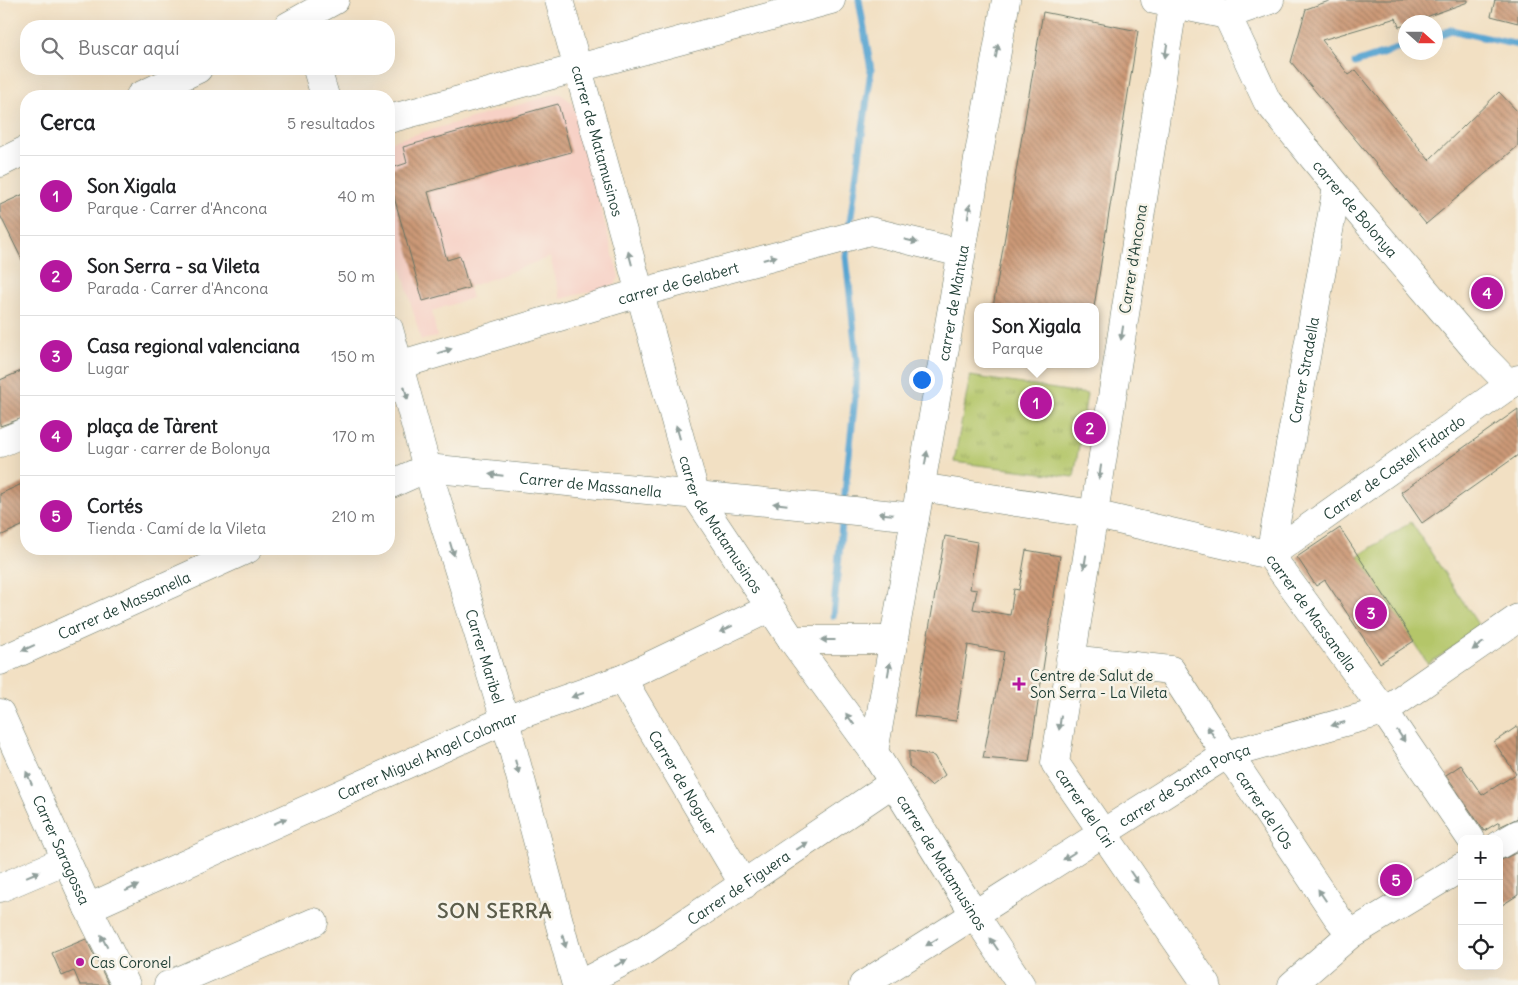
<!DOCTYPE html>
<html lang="es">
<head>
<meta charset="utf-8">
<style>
  :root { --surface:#fff; --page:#f6f6f6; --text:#202124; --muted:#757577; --line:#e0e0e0; --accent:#b5179e }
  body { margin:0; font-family:Delius,sans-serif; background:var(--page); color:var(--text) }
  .controls { position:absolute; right:15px; bottom:15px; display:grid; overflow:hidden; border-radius:10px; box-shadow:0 5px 20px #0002 }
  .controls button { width:45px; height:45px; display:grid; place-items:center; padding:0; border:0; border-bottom:1px solid var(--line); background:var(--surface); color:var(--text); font:25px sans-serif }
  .compass { position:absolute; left:1398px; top:15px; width:45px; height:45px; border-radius:50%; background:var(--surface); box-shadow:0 5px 20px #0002; rotate:111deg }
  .you { position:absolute; left:921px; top:379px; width:18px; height:18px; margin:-12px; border:4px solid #fff; border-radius:50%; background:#1a73e8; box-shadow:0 0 0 8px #1a73e833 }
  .badge { display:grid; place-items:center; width:32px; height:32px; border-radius:50%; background:var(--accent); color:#fff; font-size:16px; font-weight:700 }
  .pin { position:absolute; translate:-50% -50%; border:2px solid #fff; box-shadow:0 1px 5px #0006 }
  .popup { position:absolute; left:974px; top:303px; width:125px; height:65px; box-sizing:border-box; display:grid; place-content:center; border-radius:10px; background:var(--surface); filter:drop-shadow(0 1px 4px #0005); font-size:16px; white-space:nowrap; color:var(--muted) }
  .popup b { font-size:19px; color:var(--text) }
  .popup::after { content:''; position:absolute; left:50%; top:100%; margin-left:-10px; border:10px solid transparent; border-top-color:var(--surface) }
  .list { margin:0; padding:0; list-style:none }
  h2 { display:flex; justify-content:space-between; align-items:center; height:65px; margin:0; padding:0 20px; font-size:21px }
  h2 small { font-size:16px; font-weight:400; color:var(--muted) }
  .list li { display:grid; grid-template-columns:32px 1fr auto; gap:15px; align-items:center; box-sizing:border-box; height:80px; padding:0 20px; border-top:1px solid var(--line) }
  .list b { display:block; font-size:19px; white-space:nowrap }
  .list p { margin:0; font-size:16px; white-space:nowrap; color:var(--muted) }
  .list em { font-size:16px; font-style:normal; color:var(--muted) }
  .icon { flex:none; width:28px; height:28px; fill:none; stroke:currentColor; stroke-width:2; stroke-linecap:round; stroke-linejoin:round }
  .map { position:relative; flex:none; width:1518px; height:985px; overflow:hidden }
  .search { position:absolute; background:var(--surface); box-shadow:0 5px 20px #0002; left:20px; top:20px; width:375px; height:55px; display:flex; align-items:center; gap:12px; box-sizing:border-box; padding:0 18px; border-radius:20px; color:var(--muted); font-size:19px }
  .panel { position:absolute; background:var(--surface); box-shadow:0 5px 20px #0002; left:20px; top:90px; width:375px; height:465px; border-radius:20px }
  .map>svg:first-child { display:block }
  .built { fill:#f7d1c6 }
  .grass { fill:url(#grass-tufts); stroke:#6a824e }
  .garden { fill:#b4c669; stroke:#6a824e }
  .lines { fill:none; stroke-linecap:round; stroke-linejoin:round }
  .stream { stroke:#58a5d1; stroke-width:7 }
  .building { fill:url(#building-back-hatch) }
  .minor-casing { stroke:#697666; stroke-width:29 }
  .minor { stroke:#fff; stroke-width:28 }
  .oneway { fill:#8f9e9a }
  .poi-dot { fill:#b5179e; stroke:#f7f3e8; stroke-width:2 }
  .labels { text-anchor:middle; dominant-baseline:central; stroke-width:5; stroke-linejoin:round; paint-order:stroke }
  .street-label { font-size:15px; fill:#1f3d34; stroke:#f7f3e8 }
  .poi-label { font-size:15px; fill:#1f3d34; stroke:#f7f3e8; text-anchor:start }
  .district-label { font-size:20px; font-weight:bold; letter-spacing:1px; fill:#5c5d4b; stroke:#f7f3e8 }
</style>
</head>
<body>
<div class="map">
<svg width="1518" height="985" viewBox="0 0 1518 985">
  <defs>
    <pattern id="grass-tufts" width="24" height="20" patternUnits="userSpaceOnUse" patternTransform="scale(1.25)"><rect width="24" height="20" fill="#b4c669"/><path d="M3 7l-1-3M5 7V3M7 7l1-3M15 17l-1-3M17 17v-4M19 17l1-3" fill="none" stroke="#92a257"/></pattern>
    <pattern id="building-back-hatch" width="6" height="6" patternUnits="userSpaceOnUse" patternTransform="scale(1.25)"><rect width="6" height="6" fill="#c97"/><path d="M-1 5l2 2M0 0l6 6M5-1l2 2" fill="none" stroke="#a57e62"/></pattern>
  </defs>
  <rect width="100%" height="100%" fill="#f7f3e8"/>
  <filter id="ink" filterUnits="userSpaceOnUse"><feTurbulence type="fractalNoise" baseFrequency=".02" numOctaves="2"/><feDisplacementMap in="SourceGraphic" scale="10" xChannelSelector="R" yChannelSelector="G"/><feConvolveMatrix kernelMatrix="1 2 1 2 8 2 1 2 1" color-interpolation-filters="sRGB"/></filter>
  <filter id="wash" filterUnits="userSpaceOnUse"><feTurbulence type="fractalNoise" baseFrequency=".0096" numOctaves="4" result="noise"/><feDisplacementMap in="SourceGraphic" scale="20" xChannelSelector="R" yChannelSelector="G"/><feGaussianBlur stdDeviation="1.12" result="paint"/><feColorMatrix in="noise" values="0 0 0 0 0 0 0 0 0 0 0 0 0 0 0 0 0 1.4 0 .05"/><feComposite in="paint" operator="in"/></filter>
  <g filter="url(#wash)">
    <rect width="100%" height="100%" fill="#f2e0c3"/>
    <polygon class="built" points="559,93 573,103 619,277 615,285 561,299 550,257 469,287 472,298 432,311 437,337 421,340 389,223 389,142"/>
    <polygon class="grass" points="970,376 1087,394 1074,477 954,462"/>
    <polygon class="garden" points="1411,522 1481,629 1428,664 1358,556"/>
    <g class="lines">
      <g class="stream">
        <polyline points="1436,36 1451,30 1518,45"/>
        <polyline points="1355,63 1406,46"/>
        <polyline points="849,230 871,70 859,0"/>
        <polyline points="844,503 856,387 857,361 846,256 848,243"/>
        <polyline points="833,616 843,514"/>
      </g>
    </g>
    <g id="blocks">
      <g class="building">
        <polygon points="1332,0 1468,0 1468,2 1412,22 1406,22 1406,25 1399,27 1396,18 1322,40 1349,75 1356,70 1429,160 1499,92 1518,112 1518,146 1426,224 1291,62 1306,9"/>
        <polygon points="1495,0 1518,0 1518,23 1491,16"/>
        <polygon points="1043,12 1138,31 1094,307 993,307"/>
        <polygon points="558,104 571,152 428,192 447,260 460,256 469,288 423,301 389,179 389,169 407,163 403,147"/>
        <polygon points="26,193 26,268 0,215 0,205"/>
        <polygon points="26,369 26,417 0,426 0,380"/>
        <polygon points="1518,409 1518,455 1422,523 1401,492"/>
        <polygon points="26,482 26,524 0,536 0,494"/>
        <polygon points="1340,528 1414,641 1380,663 1325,580 1316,586 1297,557"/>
        <polygon points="945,536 977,542 970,589 977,590 973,609 1010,615 1014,589 1019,590 1026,550 1060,556 1029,762 983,758 1004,652 968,645 956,721 914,716"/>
        <polygon points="1518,726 1518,818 1499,827 1499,822 1484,831 1446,775 1461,765 1482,795 1516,774 1494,742"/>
        <polygon points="909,751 934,756 945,775 931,786 909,766"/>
        <polygon points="1518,852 1518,895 1499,907 1499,861"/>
        <polygon points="86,939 109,985 80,985 74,971 62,976 52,953"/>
      </g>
    </g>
  </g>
  <g filter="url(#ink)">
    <use href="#blocks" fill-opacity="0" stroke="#697666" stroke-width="1"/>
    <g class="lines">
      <g class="minor-casing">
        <g id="minor">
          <path id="s1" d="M559 0 696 496 792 640 874 752 975 915 1021 985"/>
          <polyline points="1155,0 1227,15 1270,0"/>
          <path id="s2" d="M1174 0 1055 763 1207 985"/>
          <path id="s3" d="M1227 15 1267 101 1337 187 1478 352 1510 385"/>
          <polyline points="288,26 335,0"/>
          <polyline points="317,69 325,96"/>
          <polyline points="140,96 198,69"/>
          <polyline points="389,119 831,0"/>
          <polyline points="0,163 26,150"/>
          <path id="s4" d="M389 329 427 468 505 720 576 985"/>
          <path id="s5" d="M399 365 639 293 870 231 961 253"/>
          <polyline points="0,443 26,432"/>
          <path id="s6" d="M389 485 427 468 915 517"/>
          <path id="s7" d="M920 487 1093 514 1270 555 1384 711 1471 839"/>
          <path id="s8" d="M1270 555 1337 187"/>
          <path id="s9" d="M1270 555 1518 379"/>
          <polyline points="792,640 894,640"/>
          <path id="s10" d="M1070 659 1171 670 1226 755 1237 767 1338 918 1351 934"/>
          <path id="s11" d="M0 661 248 549"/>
          <path id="s12" d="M622 679 744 885"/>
          <path id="s13" d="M0 713 88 908 126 985"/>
          <path id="s14" d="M874 752 1006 0"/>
          <polyline points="1499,845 1518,834"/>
          <polyline points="0,888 66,860"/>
          <path id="s15" d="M88 908 505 720 622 679 770 608"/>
          <polyline points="168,985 314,922"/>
          <path id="s16" d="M578 985 644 951 893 783"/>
          <path id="s17" d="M863 985 1226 755 1384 711 1518 618"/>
          <polyline points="1292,985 1351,934 1462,867"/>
        </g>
      </g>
      <use href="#minor" class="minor"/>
    </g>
    <defs><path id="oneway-solid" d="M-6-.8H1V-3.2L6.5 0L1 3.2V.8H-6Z" transform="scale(1.25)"/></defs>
    <g class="oneway">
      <use href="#oneway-solid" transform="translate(997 51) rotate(-80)"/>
      <use href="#oneway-solid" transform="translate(1166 51) rotate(99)"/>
      <use href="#oneway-solid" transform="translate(969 211) rotate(-80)"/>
      <use href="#oneway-solid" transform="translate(911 241) rotate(14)"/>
      <use href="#oneway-solid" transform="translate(630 258) rotate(-105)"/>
      <use href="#oneway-solid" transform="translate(770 258) rotate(-15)"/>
      <use href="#oneway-solid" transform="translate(1122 333) rotate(99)"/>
      <use href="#oneway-solid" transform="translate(445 351) rotate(-17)"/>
      <use href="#oneway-solid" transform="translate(406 393) rotate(75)"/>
      <use href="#oneway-solid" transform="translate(678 432) rotate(-106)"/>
      <use href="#oneway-solid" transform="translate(926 458) rotate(-80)"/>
      <use href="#oneway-solid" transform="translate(1100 472) rotate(99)"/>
      <use href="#oneway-solid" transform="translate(496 475) rotate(-174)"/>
      <use href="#oneway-solid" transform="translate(780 504) rotate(-174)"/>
      <use href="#oneway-solid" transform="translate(886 514) rotate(-175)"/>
      <use href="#oneway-solid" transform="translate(452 549) rotate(73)"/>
      <use href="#oneway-solid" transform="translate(1085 562) rotate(99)"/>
      <use href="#oneway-solid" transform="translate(726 629) rotate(154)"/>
      <use href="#oneway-solid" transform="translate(828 640) rotate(-180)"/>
      <use href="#oneway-solid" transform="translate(1478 646) rotate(145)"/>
      <use href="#oneway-solid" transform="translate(28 648) rotate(156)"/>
      <use href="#oneway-solid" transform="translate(889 669) rotate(-80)"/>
      <use href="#oneway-solid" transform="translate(578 695) rotate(161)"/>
      <use href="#oneway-solid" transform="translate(850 719) rotate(-126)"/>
      <use href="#oneway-solid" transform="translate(1060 723) rotate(98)"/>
      <use href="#oneway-solid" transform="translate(1338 724) rotate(165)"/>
      <use href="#oneway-solid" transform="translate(1211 732) rotate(-123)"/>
      <use href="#oneway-solid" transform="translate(1401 736) rotate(56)"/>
      <use href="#oneway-solid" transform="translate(517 767) rotate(75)"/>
      <use href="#oneway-solid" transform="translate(29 778) rotate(-114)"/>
      <use href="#oneway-solid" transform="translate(280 821) rotate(-24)"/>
      <use href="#oneway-solid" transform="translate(802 846) rotate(-34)"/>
      <use href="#oneway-solid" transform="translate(1069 856) rotate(148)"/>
      <use href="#oneway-solid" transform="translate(33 874) rotate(-23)"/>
      <use href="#oneway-solid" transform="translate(1134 877) rotate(56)"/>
      <use href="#oneway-solid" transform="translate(132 888) rotate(-24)"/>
      <use href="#oneway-solid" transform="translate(1322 895) rotate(-124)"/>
      <use href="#oneway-solid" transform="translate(104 941) rotate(-117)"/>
      <use href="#oneway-solid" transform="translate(564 941) rotate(75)"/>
      <use href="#oneway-solid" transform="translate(932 942) rotate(148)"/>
      <use href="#oneway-solid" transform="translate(994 944) rotate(-124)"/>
      <use href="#oneway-solid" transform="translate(621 963) rotate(-27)"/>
    </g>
  </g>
  <g class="poi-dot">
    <path d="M1016.5 676.5h5v5h5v5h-5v5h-5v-5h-5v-5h5z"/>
    <circle cx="80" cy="962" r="5"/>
  </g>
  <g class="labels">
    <g class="street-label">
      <text stroke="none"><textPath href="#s1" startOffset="146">carrer de Matamusinos</textPath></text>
      <text stroke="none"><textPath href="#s3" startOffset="234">carrer de Bolonya</textPath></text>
      <text transform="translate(1133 259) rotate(-81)">Carrer d'Ancona</text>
      <text stroke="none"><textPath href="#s5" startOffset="291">carrer de Gelabert</textPath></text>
      <text stroke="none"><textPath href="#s14" startOffset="456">carrer de Màntua</textPath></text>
      <text stroke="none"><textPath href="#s8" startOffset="188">Carrer Stradella</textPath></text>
      <text stroke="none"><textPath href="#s9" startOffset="152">Carrer de Castell Fidardo</textPath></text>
      <text stroke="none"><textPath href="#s6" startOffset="206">Carrer de Massanella</textPath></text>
      <text stroke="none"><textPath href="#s1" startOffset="551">carrer de Matamusinos</textPath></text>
      <text stroke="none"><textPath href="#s11" startOffset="136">Carrer de Massanella</textPath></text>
      <text stroke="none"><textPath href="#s7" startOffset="428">carrer de Massanella</textPath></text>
      <text stroke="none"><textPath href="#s4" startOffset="341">Carrer Maribel</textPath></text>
      <text stroke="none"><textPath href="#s15" startOffset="372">Carrer Miguel Angel Colomar</textPath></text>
      <text stroke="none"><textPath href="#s12" startOffset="120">Carrer de Noguer</textPath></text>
      <text stroke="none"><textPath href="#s17" startOffset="379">carrer de Santa Ponça</textPath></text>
      <text stroke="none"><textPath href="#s2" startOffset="826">carrer del Ciri</textPath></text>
      <text stroke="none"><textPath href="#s10" startOffset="270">carrer de l'Os</textPath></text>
      <text stroke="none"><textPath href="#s13" startOffset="150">Carrer Saragossa</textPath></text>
      <text stroke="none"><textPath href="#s1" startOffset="956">carrer de Matamusinos</textPath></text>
      <text stroke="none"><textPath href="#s16" startOffset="188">Carrer de Figuera</textPath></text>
    </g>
    <g class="poi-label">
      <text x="1030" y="675">Centre de Salut de<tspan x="1030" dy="17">Son Serra - La Vileta</tspan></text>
      <text x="90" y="962">Cas Coronel</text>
    </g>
    <g class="district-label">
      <text x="495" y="910">SON SERRA</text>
    </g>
  </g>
</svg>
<div class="controls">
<button>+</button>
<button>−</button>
<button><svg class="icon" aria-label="locate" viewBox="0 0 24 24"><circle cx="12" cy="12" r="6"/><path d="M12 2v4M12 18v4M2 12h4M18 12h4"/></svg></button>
</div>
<svg class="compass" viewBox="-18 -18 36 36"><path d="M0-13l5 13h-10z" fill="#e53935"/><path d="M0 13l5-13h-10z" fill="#757577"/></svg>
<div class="you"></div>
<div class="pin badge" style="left:1036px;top:403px">1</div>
<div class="popup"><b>Son Xigala</b>Parque</div>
<div class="pin badge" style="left:1090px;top:428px">2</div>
<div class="pin badge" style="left:1371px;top:613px">3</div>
<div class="pin badge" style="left:1487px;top:293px">4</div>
<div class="pin badge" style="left:1396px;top:880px">5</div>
<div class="search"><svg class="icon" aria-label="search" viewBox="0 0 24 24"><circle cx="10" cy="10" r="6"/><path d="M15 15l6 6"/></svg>Buscar aquí</div>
<section class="panel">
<h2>Cerca<small>5 resultados</small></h2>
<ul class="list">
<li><span class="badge">1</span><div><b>Son Xigala</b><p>Parque · Carrer d'Ancona</p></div><em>40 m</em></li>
<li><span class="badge">2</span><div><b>Son Serra - sa Vileta</b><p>Parada · Carrer d'Ancona</p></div><em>50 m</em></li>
<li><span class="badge">3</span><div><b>Casa regional valenciana</b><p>Lugar</p></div><em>150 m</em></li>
<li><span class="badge">4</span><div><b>plaça de Tàrent</b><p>Lugar · carrer de Bolonya</p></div><em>170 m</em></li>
<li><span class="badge">5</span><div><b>Cortés</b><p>Tienda · Camí de la Vileta</p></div><em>210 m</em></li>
</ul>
</section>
</div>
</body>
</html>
